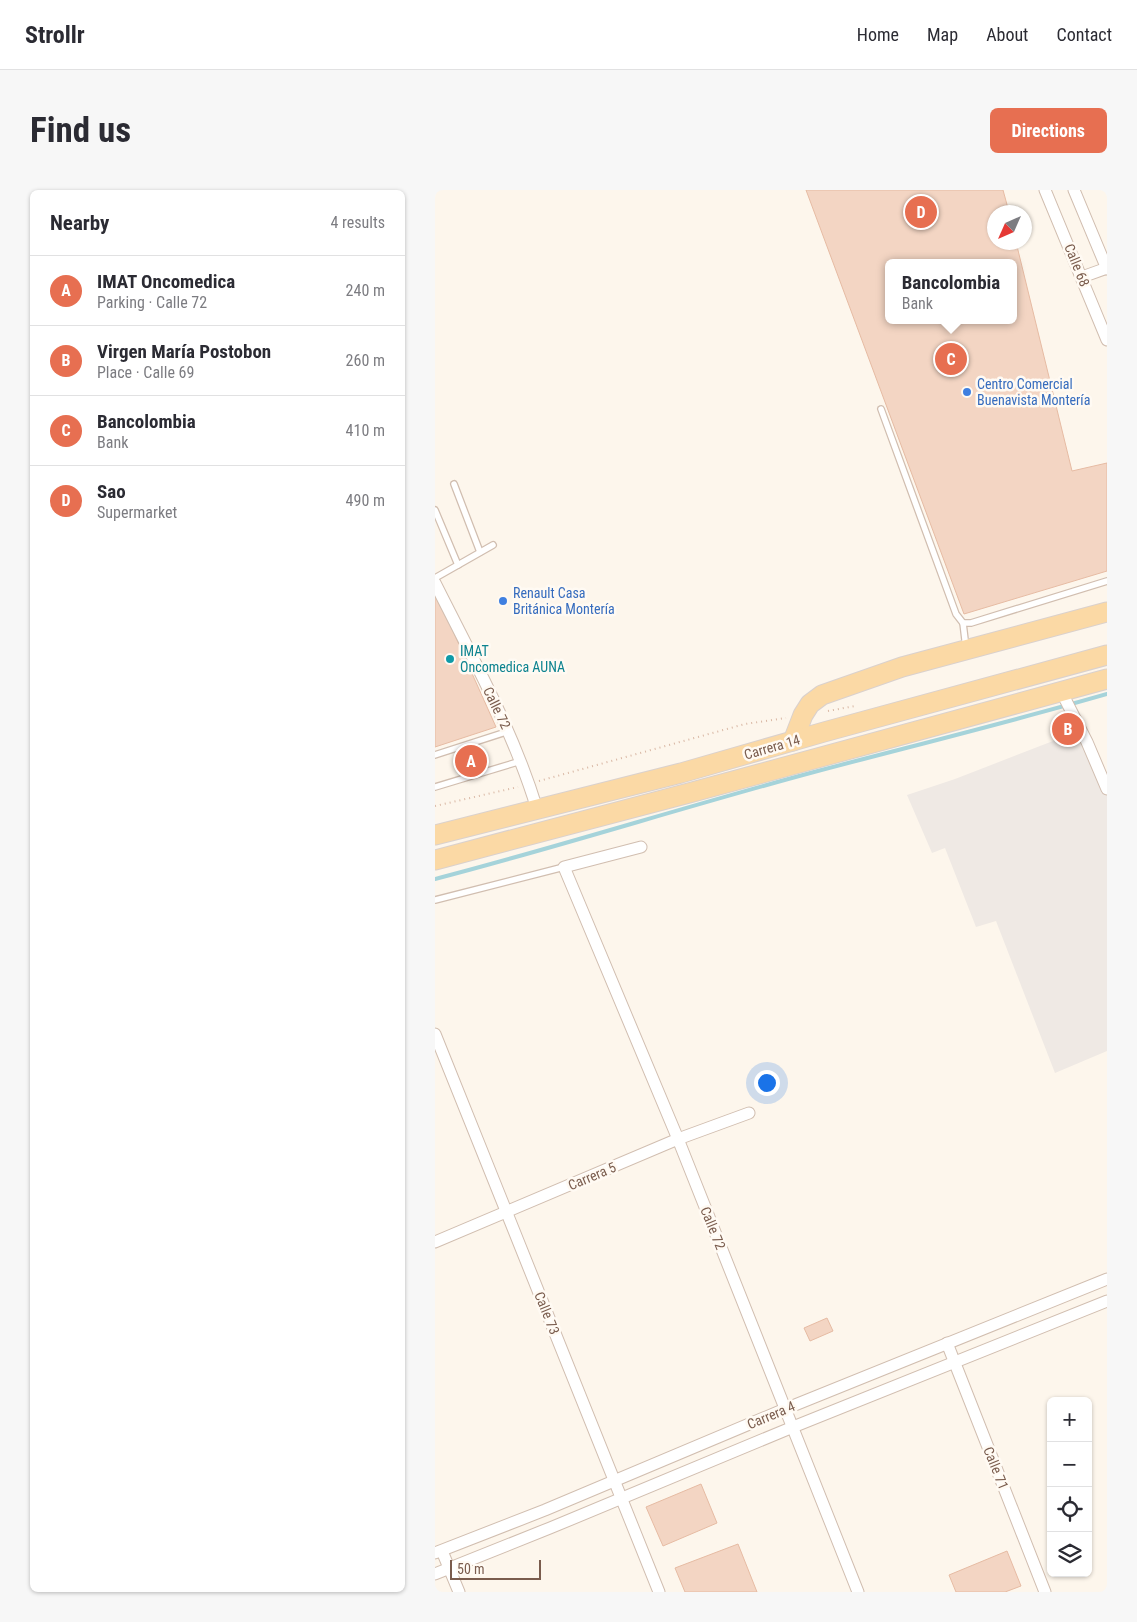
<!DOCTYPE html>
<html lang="en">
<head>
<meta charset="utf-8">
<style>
  :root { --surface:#fff; --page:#f7f7f7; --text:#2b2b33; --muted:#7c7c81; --line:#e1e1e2; --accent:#e76f51 }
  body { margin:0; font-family:"Roboto Condensed",sans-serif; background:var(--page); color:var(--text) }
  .controls { position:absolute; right:15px; bottom:15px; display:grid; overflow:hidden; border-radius:8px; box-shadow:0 1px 4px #0004 }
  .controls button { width:45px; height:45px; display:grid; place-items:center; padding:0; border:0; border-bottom:1px solid var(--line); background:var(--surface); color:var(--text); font:25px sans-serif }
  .compass { position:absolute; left:552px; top:15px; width:45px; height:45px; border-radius:50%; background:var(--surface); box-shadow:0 1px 4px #0004; rotate:225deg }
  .scale { position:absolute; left:15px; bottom:12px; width:91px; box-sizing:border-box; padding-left:5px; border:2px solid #7a5c4d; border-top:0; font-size:14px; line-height:18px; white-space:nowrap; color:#7a5c4d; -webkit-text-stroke:4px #fffaf3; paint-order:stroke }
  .you { position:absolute; left:331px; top:892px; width:18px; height:18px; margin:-12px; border:4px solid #fff; border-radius:50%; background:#1a73e8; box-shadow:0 0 0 8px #1a73e833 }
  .badge { display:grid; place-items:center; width:32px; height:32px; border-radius:50%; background:var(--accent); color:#fff; font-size:16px; font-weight:700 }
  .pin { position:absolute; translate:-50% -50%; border:2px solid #fff; box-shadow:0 1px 5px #0006 }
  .popup { position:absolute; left:450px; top:69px; width:132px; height:65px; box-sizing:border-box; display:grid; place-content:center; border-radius:8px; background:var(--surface); filter:drop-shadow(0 1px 4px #0005); font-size:16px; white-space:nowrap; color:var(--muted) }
  .popup b { font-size:19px; color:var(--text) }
  .popup::after { content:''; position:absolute; left:50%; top:100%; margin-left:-10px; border:10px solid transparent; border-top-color:var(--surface) }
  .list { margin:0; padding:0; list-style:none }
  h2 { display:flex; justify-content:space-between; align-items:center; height:65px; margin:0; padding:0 20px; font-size:21px }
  h2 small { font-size:16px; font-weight:400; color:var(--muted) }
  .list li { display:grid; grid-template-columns:32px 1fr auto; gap:15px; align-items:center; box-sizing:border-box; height:70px; padding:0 20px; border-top:1px solid var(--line) }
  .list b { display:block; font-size:19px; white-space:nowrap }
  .list p { margin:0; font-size:16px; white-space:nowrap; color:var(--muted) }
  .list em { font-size:16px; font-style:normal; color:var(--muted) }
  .icon { flex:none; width:28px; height:28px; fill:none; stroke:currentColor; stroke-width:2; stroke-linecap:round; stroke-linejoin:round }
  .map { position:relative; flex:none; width:672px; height:1402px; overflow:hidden; border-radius:8px }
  header { display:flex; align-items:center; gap:30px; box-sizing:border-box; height:70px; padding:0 25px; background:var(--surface); border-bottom:1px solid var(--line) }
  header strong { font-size:24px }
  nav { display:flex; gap:28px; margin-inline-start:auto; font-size:18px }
  .intro { display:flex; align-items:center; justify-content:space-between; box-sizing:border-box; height:120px; padding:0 30px }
  h1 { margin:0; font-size:35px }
  .button { padding:12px 22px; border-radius:8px; background:var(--accent); color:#fff; font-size:18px; font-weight:700 }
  main { display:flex; gap:30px; padding:0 30px }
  aside { flex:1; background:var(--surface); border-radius:8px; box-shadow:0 1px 4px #0004 }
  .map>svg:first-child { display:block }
  .industrial { fill:#efe9e4 }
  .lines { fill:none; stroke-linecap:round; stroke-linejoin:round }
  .stream { stroke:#a5d3da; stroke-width:4 }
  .building { fill:#f3d5c3; stroke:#e6bba3; fill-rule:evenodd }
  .service-casing { stroke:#d1beb0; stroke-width:8 }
  .minor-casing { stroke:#d1beb0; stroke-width:13 }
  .primary-casing { stroke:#dad1cd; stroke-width:21 }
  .path { stroke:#d9b8a5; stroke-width:2; stroke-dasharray:1 4; stroke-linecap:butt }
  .service { stroke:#fff; stroke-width:5.5 }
  .minor { stroke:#fff; stroke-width:11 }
  .primary { stroke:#fbd9a5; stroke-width:19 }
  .shop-dot { fill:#3f7fe0; stroke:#fffaf3; stroke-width:2 }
  .culture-dot { fill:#0f9aa8; stroke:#fffaf3; stroke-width:2 }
  .labels { text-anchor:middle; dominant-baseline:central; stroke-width:5; stroke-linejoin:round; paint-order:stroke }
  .street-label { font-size:14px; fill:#7a5c4d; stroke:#fffaf3 }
  .shop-label { font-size:14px; fill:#366cbe; stroke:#fffaf3; text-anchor:start }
  .culture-label { font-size:14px; fill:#0d838f; stroke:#fffaf3; text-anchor:start }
</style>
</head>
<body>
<header>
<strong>Strollr</strong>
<nav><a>Home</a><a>Map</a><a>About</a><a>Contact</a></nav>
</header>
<div class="intro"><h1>Find us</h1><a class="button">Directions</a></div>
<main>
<aside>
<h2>Nearby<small>4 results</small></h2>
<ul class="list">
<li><span class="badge">A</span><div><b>IMAT Oncomedica</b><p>Parking · Calle 72</p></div><em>240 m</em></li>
<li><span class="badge">B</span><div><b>Virgen María Postobon</b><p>Place · Calle 69</p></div><em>260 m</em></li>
<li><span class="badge">C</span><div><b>Bancolombia</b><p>Bank</p></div><em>410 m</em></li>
<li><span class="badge">D</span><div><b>Sao</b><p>Supermarket</p></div><em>490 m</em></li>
</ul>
</aside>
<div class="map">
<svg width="672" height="1402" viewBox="0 0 672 1402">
  <rect width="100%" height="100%" fill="#fdf6ec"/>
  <polygon class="industrial" points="631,546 652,552 672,605 672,861 620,883 561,731 541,737 510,658 497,663 472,605 520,589"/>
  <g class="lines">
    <path class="stream" d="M0 689C127 656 252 616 379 582 477 556 575 532 672 504"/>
  </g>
  <g class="building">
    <path d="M371 0H568L574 22H560V52H581L637 281 672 273V381L529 424ZM454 73H578V130H454Z"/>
    <polygon points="0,401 61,537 0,557"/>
    <polygon points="392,1128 398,1141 375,1151 369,1138"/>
    <polygon points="266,1294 282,1333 228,1356 211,1317"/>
    <polygon points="303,1354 322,1402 250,1402 240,1378"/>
    <polygon points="572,1361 586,1396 570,1402 521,1402 514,1385"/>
  </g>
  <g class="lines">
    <g class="service-casing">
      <g id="service">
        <polyline points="446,219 521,424 528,433 536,433 672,391"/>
        <polyline points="19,294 45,362"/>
        <polyline points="0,320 23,375"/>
        <polyline points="0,388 58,355"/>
        <polyline points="528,433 531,458"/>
        <polyline points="0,565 74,541"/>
        <polyline points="0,597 86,571"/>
        <polyline points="0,710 129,677"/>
      </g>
    </g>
    <g class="minor-casing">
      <g id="minor">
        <polyline points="610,0 672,150"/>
        <polyline points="639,0 672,79"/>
        <polyline points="647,87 672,78"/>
        <path d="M0 393C37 467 78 540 102 619"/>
        <polyline points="626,501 652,552 672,599"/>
        <polyline points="206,657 129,677 243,949 423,1402"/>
        <polyline points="0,844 224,1402"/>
        <polyline points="0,1052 243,949 314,923"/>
        <polyline points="512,1153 610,1402"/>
        <polyline points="7,1361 24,1402"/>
        <polyline points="0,1363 110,1320 350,1219 672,1089"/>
        <polyline points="0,1384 115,1338 358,1237 672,1111"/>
      </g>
    </g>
    <g class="primary-casing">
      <g id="primary">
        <polyline points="358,551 368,525 375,514 387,505 467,477 672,422"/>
        <polyline points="0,645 246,583 389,542 672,465"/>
        <polyline points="0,670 254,603 672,489"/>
      </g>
    </g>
    <g class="path">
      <polyline points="393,521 420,516"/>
      <polyline points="104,591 310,534 351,528"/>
      <polyline points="0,616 83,597"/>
    </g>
    <use href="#service" class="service"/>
    <use href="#minor" class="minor"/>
    <use href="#primary" class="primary"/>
  </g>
  <g class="shop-dot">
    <circle cx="532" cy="202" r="5"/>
    <circle cx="68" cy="411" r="5"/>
  </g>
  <circle class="culture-dot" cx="15" cy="469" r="5"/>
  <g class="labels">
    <g class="street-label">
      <text transform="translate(642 75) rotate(68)">Calle 68</text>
      <text transform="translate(62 518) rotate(64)">Calle 72</text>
      <text transform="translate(337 557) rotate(-16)">Carrera 14</text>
      <text transform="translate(157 986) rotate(-23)">Carrera 5</text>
      <text transform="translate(278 1038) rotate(68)">Calle 72</text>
      <text transform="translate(112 1123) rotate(68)">Calle 73</text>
      <text transform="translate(336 1225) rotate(-23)">Carrera 4</text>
      <text transform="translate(561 1278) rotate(68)">Calle 71</text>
    </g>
    <g class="shop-label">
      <text x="542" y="194">Centro Comercial<tspan x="542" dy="16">Buenavista Montería</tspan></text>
      <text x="78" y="403">Renault Casa<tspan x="78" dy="16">Británica Montería</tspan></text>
    </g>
    <g class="culture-label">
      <text x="25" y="461">IMAT<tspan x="25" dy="16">Oncomedica AUNA</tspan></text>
    </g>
  </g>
</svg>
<div class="controls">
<button>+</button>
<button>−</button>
<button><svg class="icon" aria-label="locate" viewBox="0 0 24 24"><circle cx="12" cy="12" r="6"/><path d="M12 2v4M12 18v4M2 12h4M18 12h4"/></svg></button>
<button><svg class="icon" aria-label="layers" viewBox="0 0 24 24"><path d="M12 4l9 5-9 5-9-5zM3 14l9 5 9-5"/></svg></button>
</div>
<svg class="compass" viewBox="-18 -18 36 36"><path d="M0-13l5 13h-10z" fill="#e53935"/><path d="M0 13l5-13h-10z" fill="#7c7c81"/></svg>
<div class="scale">50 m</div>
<div class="you"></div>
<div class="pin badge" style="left:36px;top:571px">A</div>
<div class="pin badge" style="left:633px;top:539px">B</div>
<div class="pin badge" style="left:516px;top:169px">C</div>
<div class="popup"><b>Bancolombia</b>Bank</div>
<div class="pin badge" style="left:486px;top:22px">D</div>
</div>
</main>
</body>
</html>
